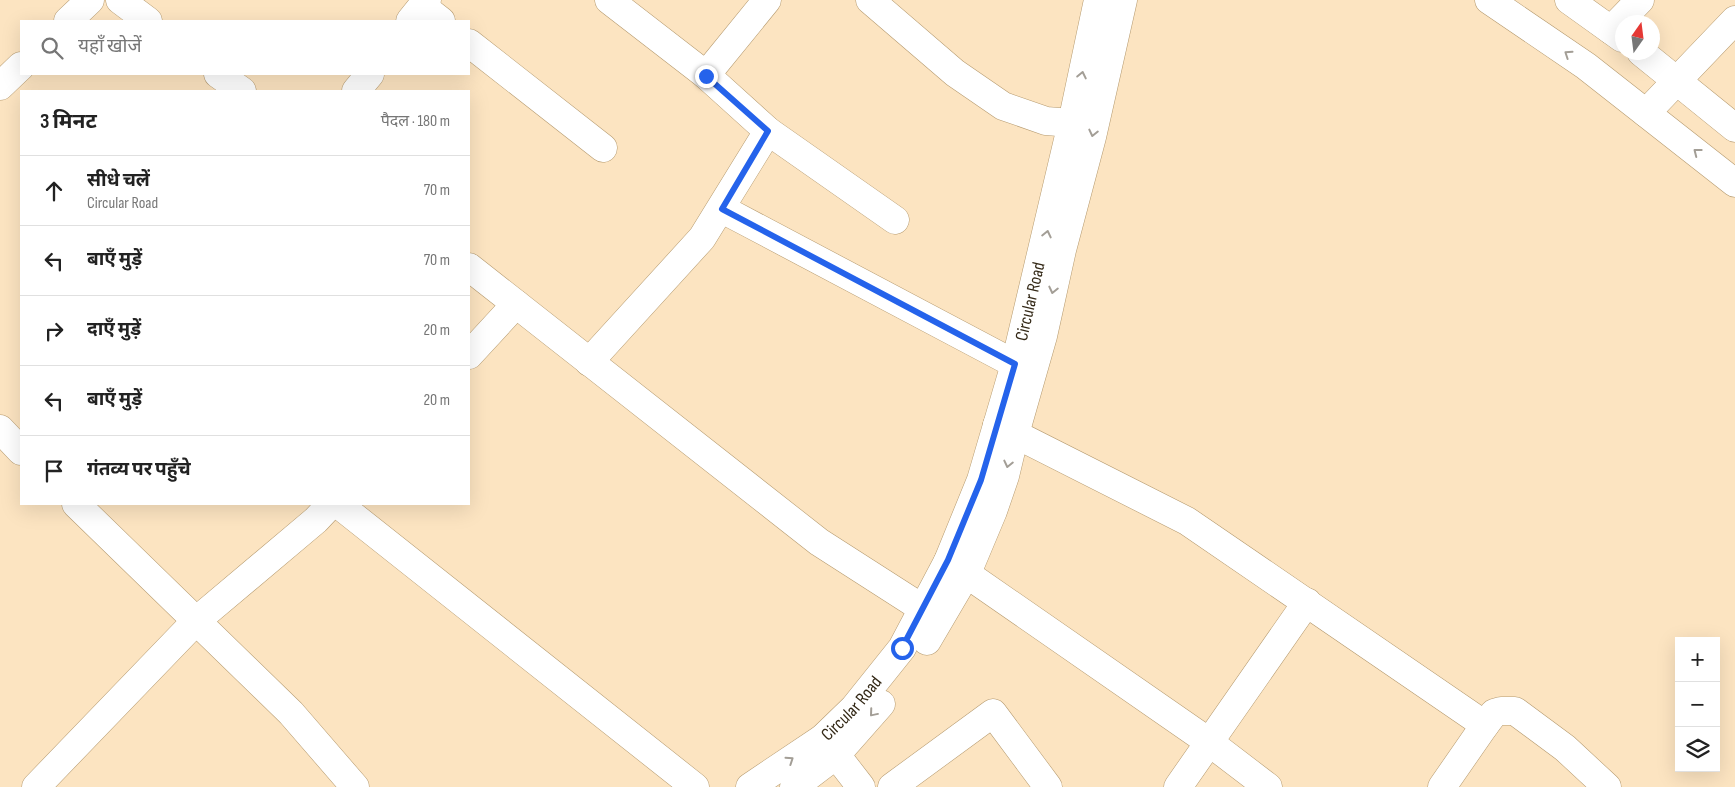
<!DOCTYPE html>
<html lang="hi">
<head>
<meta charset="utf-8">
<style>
  :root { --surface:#fff; --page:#f2f2f2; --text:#222; --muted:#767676; --line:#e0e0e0 }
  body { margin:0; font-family:"Sofia Sans Condensed","Noto Sans Devanagari",sans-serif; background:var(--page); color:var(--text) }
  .controls { position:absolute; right:15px; bottom:15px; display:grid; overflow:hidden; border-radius:0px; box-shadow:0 5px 20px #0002 }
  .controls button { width:45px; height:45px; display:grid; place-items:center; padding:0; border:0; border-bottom:1px solid var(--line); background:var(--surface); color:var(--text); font:25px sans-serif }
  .compass { position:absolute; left:1615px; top:15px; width:45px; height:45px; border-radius:50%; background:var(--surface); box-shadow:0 5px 20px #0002; rotate:14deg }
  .stop { position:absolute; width:15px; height:15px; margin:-11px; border:4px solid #2563eb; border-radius:50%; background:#fff }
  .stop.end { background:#2563eb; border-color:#fff; box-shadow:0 1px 5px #0008 }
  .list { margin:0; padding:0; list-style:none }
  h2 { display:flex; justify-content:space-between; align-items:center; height:65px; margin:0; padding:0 20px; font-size:21px }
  h2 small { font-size:16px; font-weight:400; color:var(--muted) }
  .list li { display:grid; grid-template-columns:32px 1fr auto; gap:15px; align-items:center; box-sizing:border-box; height:70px; padding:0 20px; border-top:1px solid var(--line) }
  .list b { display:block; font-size:19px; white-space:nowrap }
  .list p { margin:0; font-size:16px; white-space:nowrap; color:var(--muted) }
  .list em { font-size:16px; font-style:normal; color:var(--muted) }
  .icon { flex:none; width:28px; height:28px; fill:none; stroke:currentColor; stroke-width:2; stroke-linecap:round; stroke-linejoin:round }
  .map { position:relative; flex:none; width:1735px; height:787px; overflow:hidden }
  .search { position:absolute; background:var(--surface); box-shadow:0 5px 20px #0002; left:20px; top:20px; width:450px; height:55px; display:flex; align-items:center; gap:12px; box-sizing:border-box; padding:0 18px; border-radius:0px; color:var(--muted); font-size:19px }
  .panel { position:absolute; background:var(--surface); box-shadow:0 5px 20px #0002; left:20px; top:90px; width:450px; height:415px; border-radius:0px }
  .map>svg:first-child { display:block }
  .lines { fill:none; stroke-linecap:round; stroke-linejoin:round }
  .street-casing { stroke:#b59a6f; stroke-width:29 }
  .secondary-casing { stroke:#b59a6f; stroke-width:29 }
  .street { stroke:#fff; stroke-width:28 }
  .secondary { stroke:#fff; stroke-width:28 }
  .oneway { stroke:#a39e96 }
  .route { stroke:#2563eb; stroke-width:6 }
  .labels { text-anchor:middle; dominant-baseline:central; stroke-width:4; stroke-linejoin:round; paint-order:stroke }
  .street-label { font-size:18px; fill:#332816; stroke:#faf4eb }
</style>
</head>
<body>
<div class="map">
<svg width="1735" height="787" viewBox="0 0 1735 787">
  <rect width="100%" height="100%" fill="#fce4c1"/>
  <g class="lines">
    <g class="street-casing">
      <g id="street">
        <polyline points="120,0 148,21"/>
        <polyline points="609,0 706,75 768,131 895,220"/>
        <polyline points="870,0 955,73 1003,106 1046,121 1072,123"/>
        <polyline points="422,6 441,21"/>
        <polyline points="68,21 90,0"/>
        <polyline points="410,21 427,0"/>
        <polyline points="1611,30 1640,0"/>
        <polyline points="469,43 603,148"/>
        <polyline points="218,74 242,91"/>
        <polyline points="706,75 767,0"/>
        <polyline points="0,86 21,66"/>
        <polyline points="356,91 370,74"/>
        <polyline points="1646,113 1735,20"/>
        <polyline points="722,209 1015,364"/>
        <polyline points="469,267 819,542 939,619"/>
        <polyline points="469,355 516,304"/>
        <polyline points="589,362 702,238 768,131"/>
        <polyline points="997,425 1187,521 1485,725 1494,713 1501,711 1515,711 1565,748 1607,787"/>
        <polyline points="0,429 21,451"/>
        <polyline points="76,504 291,713 355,787"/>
        <polyline points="338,504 695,787"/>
        <polyline points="948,561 1209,742 1268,787"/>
        <polyline points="823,738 861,787"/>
        <polyline points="36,787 196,621 316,520 331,504"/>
        <polyline points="892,787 993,713 1048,787"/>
        <polyline points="1178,787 1307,602"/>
        <polyline points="1442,787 1485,725"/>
      </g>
    </g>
    <g class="secondary-casing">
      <g id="secondary">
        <polyline points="1489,0 1586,66 1735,183"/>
        <polyline points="1569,0 1622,38"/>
        <polyline points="1641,52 1735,128"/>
        <polyline points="927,641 967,573 993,511 1005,476 1015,434 1043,336 1062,250 1092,137 1123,0"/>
        <path id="s1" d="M750 787 823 738 854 708 902 648 948 561 981 480 1015 364 1072 123 1098 0"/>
        <polyline points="794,787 836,755 881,704"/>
      </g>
    </g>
    <use href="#street" class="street"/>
    <use href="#secondary" class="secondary"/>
  </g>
  <defs><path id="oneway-chevron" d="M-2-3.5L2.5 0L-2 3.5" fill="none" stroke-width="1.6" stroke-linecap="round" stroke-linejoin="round" transform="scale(1.25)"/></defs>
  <g class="oneway">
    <use href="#oneway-chevron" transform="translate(1568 54) rotate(-146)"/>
    <use href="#oneway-chevron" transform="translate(1082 75) rotate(-78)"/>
    <use href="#oneway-chevron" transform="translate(1093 133) rotate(103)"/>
    <use href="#oneway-chevron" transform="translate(1697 152) rotate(-142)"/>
    <use href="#oneway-chevron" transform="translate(1047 234) rotate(-77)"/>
    <use href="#oneway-chevron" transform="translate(1053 290) rotate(103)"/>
    <use href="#oneway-chevron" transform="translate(1008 464) rotate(103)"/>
    <use href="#oneway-chevron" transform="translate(873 713) rotate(130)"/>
    <use href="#oneway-chevron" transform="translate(790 760) rotate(-34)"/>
  </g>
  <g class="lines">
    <polyline class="route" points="706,76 768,131 722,209 1015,364 981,480 948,560 902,648"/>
  </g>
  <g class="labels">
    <g class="street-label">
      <text stroke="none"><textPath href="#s1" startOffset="579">Circular Road</textPath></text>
      <text stroke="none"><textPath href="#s1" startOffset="129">Circular Road</textPath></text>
    </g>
  </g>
</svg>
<div class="controls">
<button>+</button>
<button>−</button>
<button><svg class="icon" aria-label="layers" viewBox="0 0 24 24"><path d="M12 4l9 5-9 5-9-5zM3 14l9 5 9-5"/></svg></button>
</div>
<svg class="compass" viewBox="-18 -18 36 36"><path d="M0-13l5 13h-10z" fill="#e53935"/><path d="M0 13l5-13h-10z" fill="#767676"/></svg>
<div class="stop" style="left:902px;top:648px"></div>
<div class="stop end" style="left:706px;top:76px"></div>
<div class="search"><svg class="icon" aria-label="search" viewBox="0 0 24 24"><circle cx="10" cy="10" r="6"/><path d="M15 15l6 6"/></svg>यहाँ खोजें</div>
<section class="panel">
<h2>3 मिनट<small>पैदल · 180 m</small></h2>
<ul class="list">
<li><svg class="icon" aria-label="ahead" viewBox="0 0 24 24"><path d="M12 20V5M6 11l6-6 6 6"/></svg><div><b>सीधे चलें</b><p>Circular Road</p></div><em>70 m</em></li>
<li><svg class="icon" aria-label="left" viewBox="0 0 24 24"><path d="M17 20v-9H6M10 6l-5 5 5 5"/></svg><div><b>बाएँ मुड़ें</b></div><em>70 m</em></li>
<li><svg class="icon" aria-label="right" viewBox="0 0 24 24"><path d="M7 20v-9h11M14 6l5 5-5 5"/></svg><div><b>दाएँ मुड़ें</b></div><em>20 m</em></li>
<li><svg class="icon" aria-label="left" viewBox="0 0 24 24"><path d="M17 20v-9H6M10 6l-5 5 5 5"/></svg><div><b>बाएँ मुड़ें</b></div><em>20 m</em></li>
<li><svg class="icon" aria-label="arrive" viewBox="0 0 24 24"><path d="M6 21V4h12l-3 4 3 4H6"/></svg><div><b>गंतव्य पर पहुँचे</b></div></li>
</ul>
</section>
</div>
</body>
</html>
